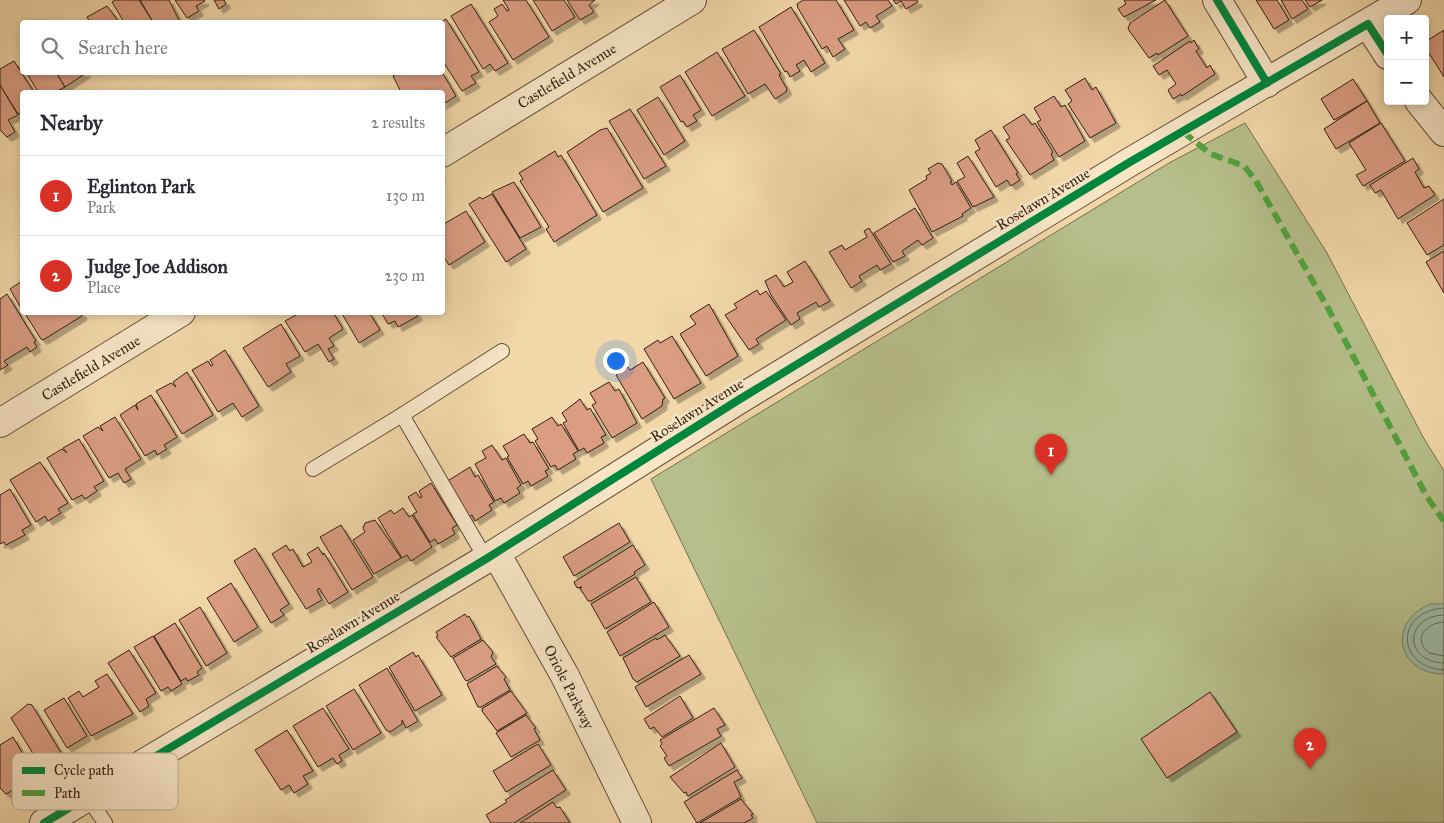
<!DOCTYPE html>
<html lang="en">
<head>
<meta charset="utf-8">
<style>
  :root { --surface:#fff; --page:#f7f7f7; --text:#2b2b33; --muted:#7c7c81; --line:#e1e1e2; --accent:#d93025 }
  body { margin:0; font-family:"IM FELL Great Primer",serif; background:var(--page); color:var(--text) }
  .controls { position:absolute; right:15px; top:15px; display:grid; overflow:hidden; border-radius:5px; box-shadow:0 2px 8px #0003 }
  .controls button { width:45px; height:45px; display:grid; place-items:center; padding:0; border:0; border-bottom:1px solid var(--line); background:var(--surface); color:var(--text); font:25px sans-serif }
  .you { position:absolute; left:615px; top:360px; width:18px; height:18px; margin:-12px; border:4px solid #fff; border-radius:50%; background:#1a73e8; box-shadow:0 0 0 8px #1a73e833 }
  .badge { display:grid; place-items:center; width:32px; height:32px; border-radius:50%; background:var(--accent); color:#fff; font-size:16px; font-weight:700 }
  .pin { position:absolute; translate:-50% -41px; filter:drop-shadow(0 1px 2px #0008) }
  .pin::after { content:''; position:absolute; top:26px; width:18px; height:15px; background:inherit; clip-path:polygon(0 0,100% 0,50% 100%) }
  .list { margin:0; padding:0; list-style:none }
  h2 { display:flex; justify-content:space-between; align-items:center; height:65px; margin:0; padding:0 20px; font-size:21px }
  h2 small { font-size:16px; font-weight:400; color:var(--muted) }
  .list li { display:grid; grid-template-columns:32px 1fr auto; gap:15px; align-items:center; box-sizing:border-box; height:80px; padding:0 20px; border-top:1px solid var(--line) }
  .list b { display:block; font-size:19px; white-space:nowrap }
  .list p { margin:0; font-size:16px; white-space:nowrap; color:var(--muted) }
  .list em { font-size:16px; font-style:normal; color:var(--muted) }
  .icon { flex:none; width:28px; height:28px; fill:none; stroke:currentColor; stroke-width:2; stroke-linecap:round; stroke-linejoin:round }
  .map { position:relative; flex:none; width:1444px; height:823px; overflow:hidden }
  .search { position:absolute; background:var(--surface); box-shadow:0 2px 8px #0003; left:20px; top:20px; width:425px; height:55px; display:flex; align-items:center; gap:12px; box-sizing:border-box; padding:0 18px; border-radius:5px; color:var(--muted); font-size:19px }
  .panel { position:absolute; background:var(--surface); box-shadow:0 2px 8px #0003; left:20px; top:90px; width:425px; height:225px; border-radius:5px }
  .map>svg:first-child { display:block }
  .green { fill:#b6bf8b; stroke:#746f4e }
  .water { fill:#9cbaa3; stroke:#727c68 }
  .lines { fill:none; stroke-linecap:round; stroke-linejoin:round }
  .shore { stroke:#686c5a; stroke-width:1 }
  .building { fill:#da9d82; stroke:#331f10; filter:url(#shadow) }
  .lane-casing { stroke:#634d36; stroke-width:16 }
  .street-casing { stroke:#634d36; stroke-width:30 }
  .lane { stroke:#f7e5c6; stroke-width:14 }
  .street { stroke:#f7e5c6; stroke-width:28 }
  .quiet { stroke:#52a23f; stroke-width:6; stroke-dasharray:12 6; stroke-linecap:butt }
  .cycleway-casing { stroke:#f7e5c6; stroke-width:11 }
  .cycleway { stroke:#00873e; stroke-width:8 }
  .labels { text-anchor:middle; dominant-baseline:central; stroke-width:5; stroke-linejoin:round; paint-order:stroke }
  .street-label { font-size:15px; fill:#331f10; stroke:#f7e5c6 }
  .key { fill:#f7e5c6; stroke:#bcaa8f; stroke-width:1 }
  .key-label { font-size:14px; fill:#331f10 }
</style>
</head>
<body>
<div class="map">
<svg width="1444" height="823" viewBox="0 0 1444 823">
  <defs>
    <filter id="shadow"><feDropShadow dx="4.5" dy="4.5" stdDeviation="0" flood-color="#0004"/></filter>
  </defs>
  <rect width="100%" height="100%" fill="#f2d7a8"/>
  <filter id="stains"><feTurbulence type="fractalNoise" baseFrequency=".004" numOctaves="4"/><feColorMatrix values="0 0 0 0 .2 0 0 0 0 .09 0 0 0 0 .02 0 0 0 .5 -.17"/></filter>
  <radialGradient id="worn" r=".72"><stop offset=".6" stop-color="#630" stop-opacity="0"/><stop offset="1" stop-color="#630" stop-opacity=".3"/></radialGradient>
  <polygon class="green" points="1245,123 1327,253 1423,437 1444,471 1444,823 817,823 651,479 1169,163"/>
  <path class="water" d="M1431 604H1444L1443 674C1396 673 1387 621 1431 604Z"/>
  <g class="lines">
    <g class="shore">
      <path d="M1444 608C1395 611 1395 667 1444 670"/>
      <path d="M1444 615C1404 616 1403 662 1444 663"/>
      <path d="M1444 622C1426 623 1412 638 1429 653L1444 656"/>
    </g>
  </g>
  <g class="building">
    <polygon points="115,0 139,0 153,22 124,22 112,2"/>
    <polygon points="140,0 169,0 180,22 153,22"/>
    <polygon points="175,0 204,0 205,1 196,6 199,11 187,18"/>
    <polygon points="214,0 224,0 226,4 219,9"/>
    <polygon points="503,0 526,0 549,37 513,60 489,22 498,16 494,9 502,4 507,11 509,10"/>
    <polygon points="533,0 564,0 575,17 552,31"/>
    <polygon points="567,0 595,0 589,5 594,12 580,20"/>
    <polygon points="803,0 836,0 854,30 838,39 845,49 833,57 827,46 822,49 798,8 797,4"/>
    <polygon points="844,0 888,0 892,6 876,16 880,22 870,28 866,22 860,26"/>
    <polygon points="893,0 917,0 918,2 906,9 901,1 896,4"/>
    <polygon points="1124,0 1156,0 1124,17 1118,9 1126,4"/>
    <polygon points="1165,0 1188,36 1158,55 1157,53 1149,58 1128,29 1130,23"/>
    <polygon points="1256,0 1277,0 1289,20 1274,29"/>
    <polygon points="1281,0 1302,0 1308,9 1292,19"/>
    <polygon points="1305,0 1322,0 1310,7"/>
    <polygon points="471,4 508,63 495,71 490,64 483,69 451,16"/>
    <polygon points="107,6 119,22 90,22 87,17"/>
    <polygon points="791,7 825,63 811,72 804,60 796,65 800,71 790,77 787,71 785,72 759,27"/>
    <polygon points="446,19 479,72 471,76 476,83 462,91 442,60 441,22"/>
    <polygon points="754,30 781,74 779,75 787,89 786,92 775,99 765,84 748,94 722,49"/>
    <polygon points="1444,30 1444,77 1425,47 1425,42"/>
    <polygon points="1194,40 1199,49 1196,51 1207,68 1210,65 1215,74 1182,96 1181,94 1173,99 1168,90 1176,84 1167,70 1159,75 1153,66 1190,41 1191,43"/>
    <polygon points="717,52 745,96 712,116 685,72"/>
    <polygon points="14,61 34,92 22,92 22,112 18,114 0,85 0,69"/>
    <polygon points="26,72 56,72 65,87 55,92 38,92"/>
    <polygon points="56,72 86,72 86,73 65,87"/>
    <polygon points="399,72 442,72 456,96 442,105 442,92 401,92 393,76"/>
    <polygon points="680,75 701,110 693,115 697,121 687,127 683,121 681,122 660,87"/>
    <polygon points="1085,78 1092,90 1096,87 1116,123 1090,138 1068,104 1072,101 1065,90"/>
    <polygon points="1353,79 1367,101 1334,120 1321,99"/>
    <polygon points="0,85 18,115 8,120 15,132 7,137 0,130"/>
    <polygon points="1054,96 1061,107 1065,105 1085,141 1059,157 1037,122 1041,120 1034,108"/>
    <polygon points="658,97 685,141 664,155 637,110"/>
    <polygon points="1367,101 1380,123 1336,149 1324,129"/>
    <polygon points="630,109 666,166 644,179 609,121"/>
    <polygon points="1024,114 1032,125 1035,123 1053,152 1051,154 1054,160 1030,175 1006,140 1010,138 1003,127"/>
    <polygon points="1381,123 1405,161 1363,186 1356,175 1366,170 1349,143"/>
    <polygon points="607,128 643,188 603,212 567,152 600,130"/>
    <polygon points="991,130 1018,173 1016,174 1020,180 1011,186 1007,180 996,187 975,152 980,149 975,140"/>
    <polygon points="555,151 558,157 561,155 597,215 554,242 546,229 549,227 520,181 523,179 519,173"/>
    <polygon points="968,156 994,197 973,207 957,181 965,177 957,163"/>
    <polygon points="1413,158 1419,169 1415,172 1424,188 1429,186 1435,195 1398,219 1381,190 1375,193 1370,185"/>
    <polygon points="938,163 942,164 952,181 950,182 952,185 956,182 971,208 962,214 963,216 932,232 909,190 927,179 926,176 931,173 928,169"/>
    <polygon points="514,182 541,227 520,238 492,192"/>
    <polygon points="492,194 526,249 506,262 469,204 480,197 482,199"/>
    <polygon points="1444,199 1444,245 1427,255 1407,223"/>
    <polygon points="915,208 933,238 922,245 918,240 902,251 905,256 893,262 874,233"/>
    <polygon points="466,211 485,242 449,265 442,254 442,225"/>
    <polygon points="869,228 891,264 880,270 877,265 859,276 862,281 851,288 829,252 842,245 845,250 867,237 864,231"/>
    <polygon points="1444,251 1444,293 1426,262"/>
    <polygon points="805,261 830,301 819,307 816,302 797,313 800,319 791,325 771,295 765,281 776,275 784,287 793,282 787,272"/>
    <polygon points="22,281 22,310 10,289"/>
    <polygon points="757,290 760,295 766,291 786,320 756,339 759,344 749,350 725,315 737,308 734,304"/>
    <polygon points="7,294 36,341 34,342 37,347 30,352 27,347 4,361 8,365 0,370 0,299"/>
    <polygon points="709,304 738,356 706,376 680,334 696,324 690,316"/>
    <polygon points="24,312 81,312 82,313 82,316 43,340 41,339"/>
    <polygon points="294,312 333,312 343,329 329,338 334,346 328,349 334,359 329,362 318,344 305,352 285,321 296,315"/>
    <polygon points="341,312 369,312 380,330 359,343"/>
    <polygon points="381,312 416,312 418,316 398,327 395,321 388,324"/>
    <polygon points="281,324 300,356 286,364 291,372 268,387 243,348"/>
    <polygon points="672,336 701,383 674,399 644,349 658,340 660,343"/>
    <polygon points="225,350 259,406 242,417 233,403 218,412 192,370 208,361 211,366 213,365 210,360"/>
    <polygon points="643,362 665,398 663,399 662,406 642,419 616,375 628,367 630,370"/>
    <polygon points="187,372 213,415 182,434 156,391 171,383 176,387 173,382"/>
    <polygon points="609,382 615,391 619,389 637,423 612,438 592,405 596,403 590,393"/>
    <polygon points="151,395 177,437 164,445 167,449 157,455 155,450 145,456 120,415 135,405 138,410 136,404"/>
    <polygon points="580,399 587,410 590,408 606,435 601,437 604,443 587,453 584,448 579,451 563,423 567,421 562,413"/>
    <polygon points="115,417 141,459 125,469 131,479 124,483 118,473 109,478 83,436 98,427 103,431 100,426"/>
    <polygon points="552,417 558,426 561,424 578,451 573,454 576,459 558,470 555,465 551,467 535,441 538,439 532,429"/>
    <polygon points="524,434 530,443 533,442 549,469 545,471 548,476 531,486 528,481 523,484 507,457 509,456 503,446"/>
    <polygon points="79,439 104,481 94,487 97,491 85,499 82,495 72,500 47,458 62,449 67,453 63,448"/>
    <polygon points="492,445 502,460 506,458 521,485 517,488 520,493 504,503 501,498 495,501 475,464 486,458 482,451"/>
    <polygon points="40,462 68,503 58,509 61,513 48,521 45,516 36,522 10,480"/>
    <polygon points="470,467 475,477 478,475 494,502 489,505 492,510 475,521 472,515 468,518 446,482"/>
    <polygon points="431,483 457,525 452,528 455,534 438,544 435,539 430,542 413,514 417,512 408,497 416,492 420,498 422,497 419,491"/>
    <polygon points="10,489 31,525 22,530 25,535 6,545 4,542 0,544 0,495"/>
    <polygon points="403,508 409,517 412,515 432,547 411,561 407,555 402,558 378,518 391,510 394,514"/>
    <polygon points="375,520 401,558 374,574 353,540 365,532 363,528 365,523"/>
    <polygon points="619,523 630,542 574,576 563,557"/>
    <polygon points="341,525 373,577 352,590 320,537"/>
    <polygon points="286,545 290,551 293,549 303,567 312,562 307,554 318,547 323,555 324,553 348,592 329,604 319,588 317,590 322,600 306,609 272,554"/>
    <polygon points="633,545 645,565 634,572 635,574 591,601 588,601 580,588 582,587 577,588 574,582"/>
    <polygon points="255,548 289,604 280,610 284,615 271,623 234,561"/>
    <polygon points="636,577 651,602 605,629 591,604"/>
    <polygon points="231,583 258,627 234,642 207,598"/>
    <polygon points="654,602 669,627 620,656 607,632"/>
    <polygon points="200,607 227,653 206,666 179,620"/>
    <polygon points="465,614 467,617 469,616 481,639 451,657 436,637 438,636 436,632"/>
    <polygon points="175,623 202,668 197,672 199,675 188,681 186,678 181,681 154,636"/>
    <polygon points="665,635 680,656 637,682 633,679 623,658 656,638 657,640"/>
    <polygon points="153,636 182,684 171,691 168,687 161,691 134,647"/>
    <polygon points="483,640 493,652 491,657 496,664 467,681 465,680 453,658"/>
    <polygon points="129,650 156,693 146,699 149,706 140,712 108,663"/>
    <polygon points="413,652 416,657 418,655 442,695 415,711 389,667"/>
    <polygon points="689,655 701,674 646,707 635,687"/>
    <polygon points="497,666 506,677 504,679 510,690 481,707 478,707 467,684"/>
    <polygon points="387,668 418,721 406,728 402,720 402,724 390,732 386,730 359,685"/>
    <polygon points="107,674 133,714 91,736 68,698 79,691 83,697 99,687 95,681"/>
    <polygon points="354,689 381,733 353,750 326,706"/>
    <polygon points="511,691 527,713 497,731 482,711 483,708"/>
    <polygon points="1210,692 1237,732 1167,778 1141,739"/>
    <polygon points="680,696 693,718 662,737 654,727 650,729 644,719"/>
    <polygon points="64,698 87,736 67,748 44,710"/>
    <polygon points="28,704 32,705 63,756 42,768 11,718"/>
    <polygon points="323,708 349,749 339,755 342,761 337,764 333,758 318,767 293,726"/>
    <polygon points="714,708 725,725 717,729 721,736 669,766 664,758 667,756 660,746 662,744 660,740"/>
    <polygon points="526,715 536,728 534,729 540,740 511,757 496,733"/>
    <polygon points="287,730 313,771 303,776 308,784 294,793 289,785 281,790 255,750"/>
    <polygon points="13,737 36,776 27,781 29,784 16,792 14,789 6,794 0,788 0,745"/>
    <polygon points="721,743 735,767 688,796 686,792 684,793 670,777"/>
    <polygon points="538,744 551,765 506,792 493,771"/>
    <polygon points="553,770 566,790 514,823 491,823 486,815 507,802 505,800"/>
    <polygon points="737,770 742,778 734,782 741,797 697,823 684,802"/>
    <polygon points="741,799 753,814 751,815 753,818 744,823 700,823"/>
    <polygon points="553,802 557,808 560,807 570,823 520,823"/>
  </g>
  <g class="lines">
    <g class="lane-casing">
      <g id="lane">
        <polyline points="402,415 486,559"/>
        <polyline points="313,469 402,415 502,351"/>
        <polyline points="87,796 105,823"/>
      </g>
    </g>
    <g class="street-casing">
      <g id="street">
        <polyline points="1217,0 1267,83"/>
        <polyline points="1368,24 1388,55"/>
        <polyline points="1419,101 1444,132"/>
        <polyline points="442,153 692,0"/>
        <polyline points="0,423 181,312"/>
        <polyline points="496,553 565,676 637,823"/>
        <polyline points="44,823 486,559 740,399 1130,162 1407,0"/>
      </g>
    </g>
    <use href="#lane" class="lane"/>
    <use href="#street" class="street"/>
    <polyline class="quiet" points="1183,132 1211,154 1244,166 1256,181 1329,310 1427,497 1444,521"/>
    <g class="cycleway-casing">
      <g id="cycleway">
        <polyline points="1217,0 1267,83"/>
        <polyline points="44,823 486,559 740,399 1130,162 1368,24 1388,55"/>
      </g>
    </g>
    <use href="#cycleway" class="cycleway"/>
  </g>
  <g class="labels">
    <g class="street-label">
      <text transform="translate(567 76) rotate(-31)">Castlefield Avenue</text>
      <text transform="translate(1043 199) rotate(-31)">Roselawn Avenue</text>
      <text transform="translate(91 368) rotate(-31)">Castlefield Avenue</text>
      <text transform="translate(697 410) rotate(-32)">Roselawn Avenue</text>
      <text transform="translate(353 622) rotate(-31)">Roselawn Avenue</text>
      <text transform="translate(569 687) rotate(63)">Oriole Parkway</text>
    </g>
  </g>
  <rect x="12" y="753" width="166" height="57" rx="8" class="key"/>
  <rect x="22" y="767" width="23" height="7" fill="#00873e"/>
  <rect x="22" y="790" width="23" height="6" fill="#52a23f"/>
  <g class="key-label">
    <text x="54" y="775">Cycle path</text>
    <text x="54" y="798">Path</text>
  </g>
  <rect width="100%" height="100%" filter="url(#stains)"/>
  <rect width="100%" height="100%" fill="url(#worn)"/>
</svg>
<div class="controls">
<button>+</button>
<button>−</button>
</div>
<div class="you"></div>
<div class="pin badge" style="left:1051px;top:475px">1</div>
<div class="pin badge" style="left:1310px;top:769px">2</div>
<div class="search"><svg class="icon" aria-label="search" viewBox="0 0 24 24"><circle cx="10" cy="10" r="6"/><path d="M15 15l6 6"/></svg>Search here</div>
<section class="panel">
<h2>Nearby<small>2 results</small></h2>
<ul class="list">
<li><span class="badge">1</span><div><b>Eglinton Park</b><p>Park</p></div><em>130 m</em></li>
<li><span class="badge">2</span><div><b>Judge Joe Addison</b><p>Place</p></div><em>230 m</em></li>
</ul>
</section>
</div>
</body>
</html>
